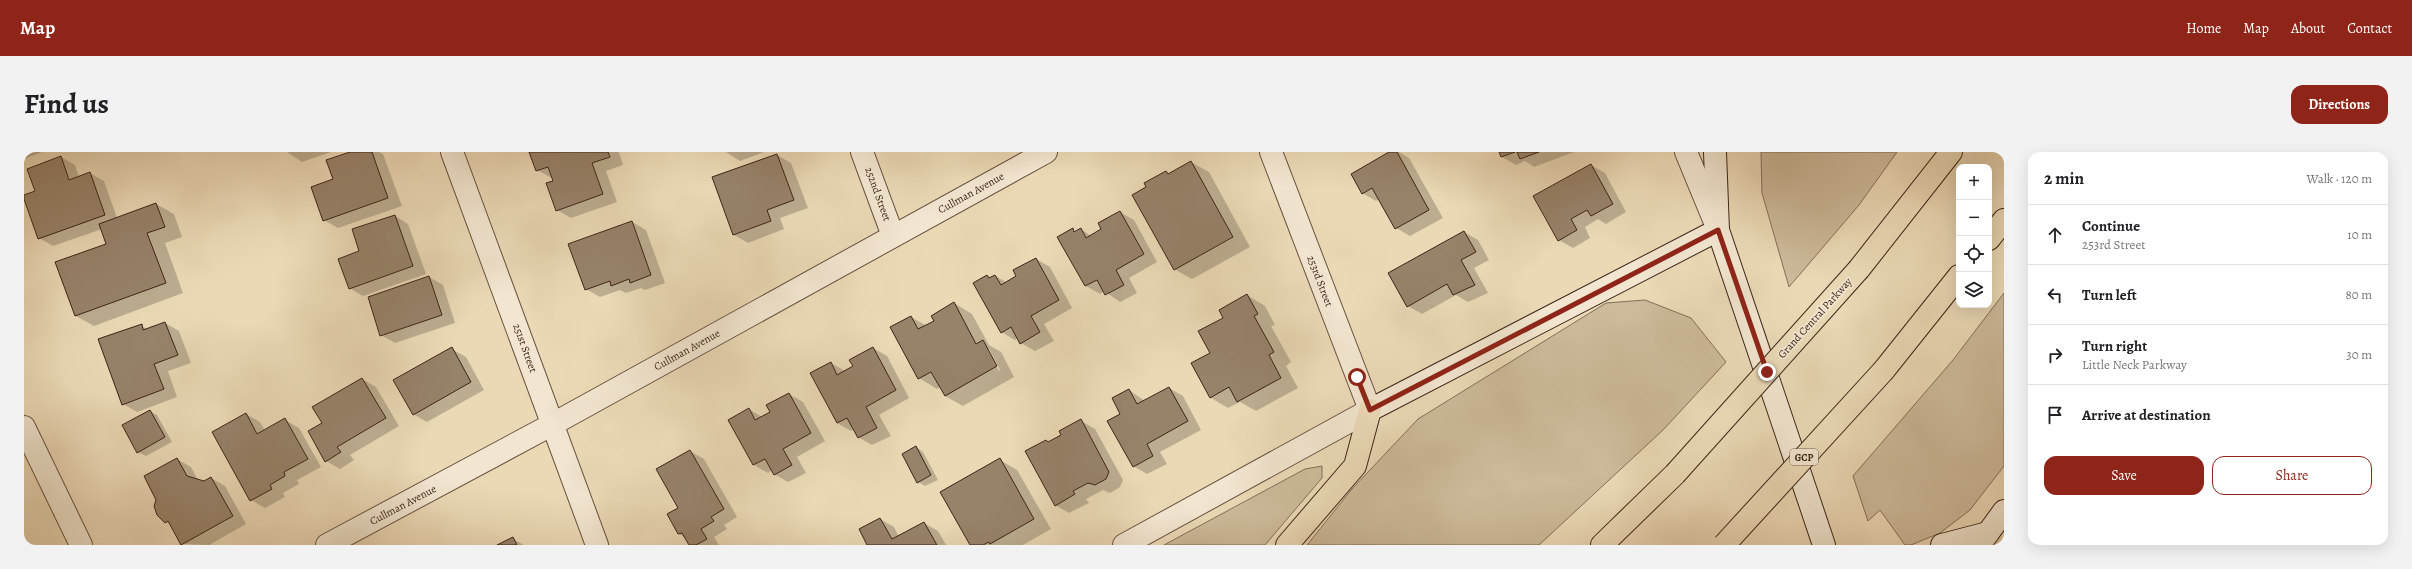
<!DOCTYPE html>
<html lang="en">
<head>
<meta charset="utf-8">
<style>
  :root { --surface:#fff; --page:#f2f2f2; --text:#202124; --muted:#757577; --line:#e0e0e0; --accent:#8f2418 }
  body { margin:0; font-family:Alegreya,serif; background:var(--page); color:var(--text) }
  .controls { position:absolute; right:12px; top:12px; display:grid; overflow:hidden; border-radius:8px; box-shadow:0 4px 16px #0002 }
  .controls button { width:36px; height:36px; display:grid; place-items:center; padding:0; border:0; border-bottom:1px solid var(--line); background:var(--surface); color:var(--text); font:20px sans-serif }
  .stop { position:absolute; width:12px; height:12px; margin:-9px; border:3px solid #8f2418; border-radius:50%; background:#fff }
  .stop.end { background:#8f2418; border-color:#fff; box-shadow:0 1px 4px #0008 }
  .list { margin:0; padding:0; list-style:none }
  h2 { display:flex; justify-content:space-between; align-items:center; height:52px; margin:0; padding:0 16px; font-size:17px }
  h2 small { font-size:13px; font-weight:400; color:var(--muted) }
  .list li { display:grid; grid-template-columns:26px 1fr auto; gap:12px; align-items:center; box-sizing:border-box; height:60px; padding:0 16px; border-top:1px solid var(--line) }
  .list b { display:block; font-size:15px; white-space:nowrap }
  .list p { margin:0; font-size:13px; white-space:nowrap; color:var(--muted) }
  .list em { font-size:13px; font-style:normal; color:var(--muted) }
  .actions { display:flex; gap:8px; padding:12px 16px }
  .actions a { flex:1; padding:9px 0; border:1px solid var(--accent); border-radius:12px; text-align:center; font-size:14px; color:var(--accent) }
  .actions .main { background:var(--accent); color:#fff }
  .icon { flex:none; width:22px; height:22px; fill:none; stroke:currentColor; stroke-width:2; stroke-linecap:round; stroke-linejoin:round }
  .map { position:relative; flex:none; width:1980px; height:393px; overflow:hidden; border-radius:12px }
  header { display:flex; align-items:center; gap:24px; box-sizing:border-box; height:56px; padding:0 20px; background:var(--accent); color:#fff }
  header strong { font-size:19px }
  nav { display:flex; gap:22px; margin-inline-start:auto; font-size:14px }
  .intro { display:flex; align-items:center; justify-content:space-between; box-sizing:border-box; height:96px; padding:0 24px }
  h1 { margin:0; font-size:28px }
  .button { padding:10px 18px; border-radius:12px; background:var(--accent); color:#fff; font-size:14px; font-weight:700 }
  main { display:flex; gap:24px; padding:0 24px }
  aside { flex:1; background:var(--surface); border-radius:12px; box-shadow:0 4px 16px #0002 }
  .map>svg:first-child { display:block }
  .green { fill:#cdba9b; stroke:#856f5a }
  .shadow { fill:#0003; fill-rule:evenodd }
  .building { fill:#97826a; stroke:#3d2418 }
  .lines { fill:none; stroke-linecap:round; stroke-linejoin:round }
  .minor-casing { stroke:#685140; stroke-width:24 }
  .tertiary-casing { stroke:#685140; stroke-width:24 }
  .secondary-casing { stroke:#3d2418; stroke-width:24 }
  .motorway-casing { stroke:#3d2418; stroke-width:24 }
  .minor { stroke:#f2e6d0; stroke-width:22 }
  .tertiary { stroke:#f2e6d0; stroke-width:22 }
  .secondary { stroke:#f2e6d0; stroke-width:22 }
  .motorway { stroke:#ebd9b6; stroke-width:22 }
  .motorway-bridge-casing { stroke:#3d2418; stroke-width:24; stroke-linecap:butt }
  .motorway-bridge { stroke:#ebd9b6; stroke-width:22 }
  .route { stroke:#8f2418; stroke-width:5 }
  .labels { text-anchor:middle; dominant-baseline:central; stroke-width:3.5; stroke-linejoin:round; paint-order:stroke }
  .shield { fill:#f2e6d0; stroke:#735e4f; stroke-width:1 }
  .shield-label { font-size:10px; font-weight:bold; fill:#3d2418 }
  .street-label { font-size:11px; fill:#3d2418; stroke:#f2e6d0 }
</style>
</head>
<body>
<header>
<strong>Map</strong>
<nav><a>Home</a><a>Map</a><a>About</a><a>Contact</a></nav>
</header>
<div class="intro"><h1>Find us</h1><a class="button">Directions</a></div>
<main>
<div class="map">
<svg width="1980" height="393" viewBox="0 0 1980 393">
  <rect width="100%" height="100%" fill="#ebd9b6"/>
  <filter id="stains"><feTurbulence type="fractalNoise" baseFrequency=".005" numOctaves="4"/><feColorMatrix values="0 0 0 0 .2 0 0 0 0 .09 0 0 0 0 .02 0 0 0 .5 -.17"/></filter>
  <radialGradient id="worn" r=".72"><stop offset=".6" stop-color="#630" stop-opacity="0"/><stop offset="1" stop-color="#630" stop-opacity=".3"/></radialGradient>
  <g class="green">
    <polygon points="1737,0 1873,0 1835,53 1765,135 1738,41"/>
    <polygon points="1980,141 1980,314 1946,358 1916,381 1887,393 1881,393 1856,358 1844,369 1829,324 1929,208"/>
    <polygon points="1621,148 1667,166 1702,210 1639,278 1515,393 1283,393 1328,337 1394,267 1582,151"/>
    <polygon points="1298,314 1298,326 1241,393 1140,393 1281,317"/>
  </g>
  <g class="shadow">
    <polygon points="0,0 18,0 0,7"/>
    <polygon points="263,0 307,0 278,10"/>
    <polygon points="329,0 355,0 359,2 378,54 314,76 300,68 310,28"/>
    <polygon points="507,0 595,0 599,13 582,19 593,50 547,66 533,58 528,26 513,18"/>
    <polygon points="702,0 740,0 716,9"/>
    <polygon points="1367,0 1375,0 1385,6 1419,66 1386,84 1372,76 1356,47 1352,49 1338,41"/>
    <polygon points="1476,0 1550,0 1510,15 1501,9 1492,13 1478,5"/>
    <polygon points="753,3 767,11 784,56 756,66 760,77 724,91 710,83"/>
    <polygon points="37,5 51,13 55,25 66,21 80,29 93,66 132,52 150,62 158,85 141,91 159,141 70,174 52,164 32,111 83,93 78,77 29,94 15,86 12,40"/>
    <polygon points="1167,10 1185,20 1226,95 1168,127 1150,117 1123,35 1142,20 1146,22"/>
    <polygon points="1567,13 1581,21 1602,60 1582,72 1574,67 1561,75 1566,86 1549,96 1535,88"/>
    <polygon points="1096,60 1110,68 1133,110 1105,126 1113,141 1096,150 1080,139 1076,142 1062,134 1035,85 1049,78 1052,80 1057,77 1067,84 1079,78"/>
    <polygon points="371,64 384,72 402,122 339,144 325,136 336,100"/>
    <polygon points="608,70 622,78 641,131 621,138 617,136 602,141 596,138 576,145 562,137"/>
    <polygon points="1440,80 1454,88 1465,108 1450,116 1464,141 1444,150 1432,143 1398,162 1384,154 1366,121"/>
    <polygon points="1012,107 1026,115 1048,156 1020,172 1030,189 1011,199 997,191 994,186 991,188 977,180 963,124 967,126 971,124 982,130 993,124"/>
    <polygon points="405,125 419,133 431,171 371,191 357,183"/>
    <polygon points="1223,143 1241,154 1251,173 1247,174 1267,210 1262,214 1274,236 1232,259 1216,250 1204,256 1187,246 1187,201 1201,166"/>
    <path d="M930 151 948 162 965 193 977 200 990 225 939 254 921 244 916 235 913 237 895 226 887 165 903 174ZM963 197H965L976 218 975 219Z"/>
    <polygon points="141,171 155,179 167,211 144,219 153,245 113,260 99,252 117,174 124,177"/>
    <polygon points="849,196 863,204 885,246 855,263 867,284 848,293 834,285 830,277 827,279 813,271 807,211 821,219 830,215"/>
    <polygon points="428,197 442,205 460,238 403,270 389,262"/>
    <polygon points="338,227 352,235 375,274 326,303 330,308 316,317 302,309 299,272"/>
    <polygon points="1145,236 1159,244 1177,278 1136,300 1143,312 1123,322 1109,314 1105,238 1121,249"/>
    <polygon points="765,242 779,250 801,289 773,305 782,321 764,330 750,322 748,318 744,321 730,313 725,257 738,265 747,261"/>
    <polygon points="126,259 133,263 148,290 122,304 114,300"/>
    <polygon points="222,262 236,270 241,279 261,268 275,276 297,315 273,328 275,332 259,341 261,345 241,356 227,348"/>
    <polygon points="1057,269 1071,277 1099,328 1096,335 1086,341 1079,338 1062,347 1065,351 1045,361 1031,353 1022,289 1026,291 1038,284"/>
    <polygon points="892,295 899,300 914,328 901,334 894,330"/>
    <polygon points="666,299 680,307 713,365 700,373 703,377 690,385 695,393 666,393 662,386 655,382 656,356"/>
    <polygon points="153,307 167,315 174,328 180,330 187,326 201,334 222,372 185,393 158,392 148,373 142,370 134,348"/>
    <polygon points="976,308 993,318 1027,377 999,393 947,393"/>
    <polygon points="856,367 870,375 875,385 900,371 914,379 922,393 844,393"/>
    <polygon points="489,387 500,393 476,393"/>
  </g>
  <g class="building">
    <polygon points="326,0 348,0 364,46 299,69 287,35 309,27 302,8"/>
    <polygon points="505,0 584,0 586,5 568,11 579,42 532,59 522,31 529,29 524,15 512,19"/>
    <polygon points="1365,0 1373,0 1405,58 1371,77 1348,36 1338,42 1327,22"/>
    <polygon points="1475,0 1491,0 1477,5"/>
    <polygon points="1493,0 1515,0 1496,7"/>
    <polygon points="753,2 770,48 743,58 747,69 709,83 688,25"/>
    <polygon points="37,4 45,28 66,20 81,63 14,87 0,47 0,43 11,39 3,17"/>
    <polygon points="1167,9 1209,85 1150,118 1108,43 1122,35 1120,31 1142,19 1144,22"/>
    <polygon points="1567,12 1589,52 1567,64 1563,58 1547,67 1553,78 1534,89 1509,44"/>
    <polygon points="132,51 141,75 123,81 142,131 51,164 31,110 82,92 75,72"/>
    <polygon points="1096,59 1120,102 1092,118 1100,133 1081,143 1073,128 1061,134 1033,85 1049,76 1050,80 1057,76 1062,86 1077,77 1074,71"/>
    <polygon points="371,63 389,114 325,137 314,107 335,99 328,77"/>
    <polygon points="608,69 627,123 606,131 605,127 587,134 586,129 561,138 544,92"/>
    <polygon points="1440,79 1452,100 1437,108 1451,133 1429,143 1423,132 1383,155 1364,121"/>
    <polygon points="1012,106 1035,148 1007,164 1016,180 996,192 987,175 977,181 949,131 963,123 965,126 971,123 977,133 992,124 989,118"/>
    <polygon points="405,124 418,163 356,184 344,145"/>
    <polygon points="1223,142 1234,162 1230,164 1250,200 1245,203 1257,226 1213,250 1205,235 1186,246 1167,211 1186,201 1174,179 1199,166 1195,158"/>
    <polygon points="930,150 952,192 959,188 973,214 921,244 907,220 894,227 866,175 887,164 894,177 910,169 907,164"/>
    <polygon points="141,170 154,203 130,212 140,237 98,253 74,187 118,172 119,178"/>
    <polygon points="428,195 447,230 389,263 369,228"/>
    <polygon points="849,195 872,238 842,255 853,276 834,286 823,266 813,271 786,221 807,210 813,223 829,214 825,208"/>
    <polygon points="338,226 362,266 313,295 317,300 301,310 284,279 298,271 288,255"/>
    <polygon points="1145,235 1164,269 1123,292 1129,304 1109,315 1083,269 1096,262 1088,246 1105,237 1113,252"/>
    <polygon points="765,241 787,281 759,297 768,313 750,323 741,307 729,313 704,268 725,256 731,268 746,260 742,253"/>
    <polygon points="126,258 141,285 113,301 98,273"/>
    <polygon points="222,261 233,282 261,266 284,307 260,320 261,324 246,333 248,337 226,349 188,280"/>
    <polygon points="1057,267 1085,320 1082,327 1071,333 1064,331 1049,339 1051,342 1031,354 1001,299 1022,288 1024,290 1037,283 1035,279"/>
    <polygon points="892,294 907,323 893,331 878,302"/>
    <polygon points="666,298 700,357 687,365 690,369 677,377 683,387 672,393 665,393 658,381 654,382 643,362 654,356 632,317"/>
    <polygon points="153,306 163,324 180,329 187,325 209,364 157,393 144,369 141,371 133,363 130,354 132,348 120,324"/>
    <polygon points="976,306 1010,367 966,392 965,390 959,393 946,393 916,340"/>
    <polygon points="856,366 868,387 900,370 913,393 843,393 835,377"/>
    <polygon points="489,385 493,393 473,393"/>
  </g>
  <g class="lines">
    <g class="minor-casing">
      <g id="minor">
        <polyline points="428,0 573,393"/>
        <polyline points="838,0 869,84"/>
        <polyline points="1247,0 1346,258"/>
        <polyline points="1662,0 1693,75"/>
        <polyline points="0,275 57,393"/>
        <polyline points="303,393 529,272 1022,0"/>
      </g>
    </g>
    <g class="tertiary-casing">
      <polyline id="tertiary" points="1100,393 1346,258"/>
    </g>
    <g class="secondary-casing">
      <g id="secondary">
        <polyline points="1691,0 1694,78 1800,393"/>
        <polyline points="1346,258 1694,78"/>
        <polyline points="1956,392 1980,359"/>
        <polyline points="1918,393 1964,381"/>
      </g>
    </g>
    <g class="motorway-casing">
      <g id="motorway">
        <polyline points="1965,87 1980,68"/>
        <polyline points="1835,117 1927,0"/>
        <polyline points="1860,218 1935,124"/>
        <polyline points="1263,393 1331,314 1346,258"/>
        <polyline points="1578,393 1651,322"/>
      </g>
    </g>
    <use href="#minor" class="minor"/>
    <use href="#tertiary" class="tertiary"/>
    <use href="#secondary" class="secondary"/>
    <use href="#motorway" class="motorway"/>
    <g class="motorway-bridge-casing">
      <g id="motorway-bridge">
        <polyline points="1651,322 1835,117"/>
        <polyline points="1700,393 1860,218"/>
      </g>
    </g>
    <use href="#motorway-bridge" class="motorway-bridge"/>
  </g>
  <g class="lines">
    <polyline class="route" points="1333,225 1346,258 1694,78 1743,220"/>
  </g>
  <g class="labels">
    <rect class="shield" x="1766" y="297" width="28" height="16" rx="3"/>
    <g class="shield-label">
      <text x="1780" y="305">GCP</text>
    </g>
    <g class="street-label">
      <text transform="translate(947 41) rotate(-29)">Cullman Avenue</text>
      <text transform="translate(854 42) rotate(70)">252nd Street</text>
      <text transform="translate(1296 129) rotate(69)">253rd Street</text>
      <text transform="translate(1791 166) rotate(-48)">Grand Central Parkway</text>
      <text transform="translate(501 196) rotate(70)">251st Street</text>
      <text transform="translate(663 198) rotate(-29)">Cullman Avenue</text>
      <text transform="translate(379 353) rotate(-28)">Cullman Avenue</text>
    </g>
  </g>
  <rect width="100%" height="100%" filter="url(#stains)"/>
  <rect width="100%" height="100%" fill="url(#worn)"/>
</svg>
<div class="controls">
<button>+</button>
<button>−</button>
<button><svg class="icon" aria-label="locate" viewBox="0 0 24 24"><circle cx="12" cy="12" r="6"/><path d="M12 2v4M12 18v4M2 12h4M18 12h4"/></svg></button>
<button><svg class="icon" aria-label="layers" viewBox="0 0 24 24"><path d="M12 4l9 5-9 5-9-5zM3 14l9 5 9-5"/></svg></button>
</div>
<div class="stop" style="left:1333px;top:225px"></div>
<div class="stop end" style="left:1743px;top:220px"></div>
</div>
<aside>
<h2>2 min<small>Walk · 120 m</small></h2>
<ul class="list">
<li><svg class="icon" aria-label="ahead" viewBox="0 0 24 24"><path d="M12 20V5M6 11l6-6 6 6"/></svg><div><b>Continue</b><p>253rd Street</p></div><em>10 m</em></li>
<li><svg class="icon" aria-label="left" viewBox="0 0 24 24"><path d="M17 20v-9H6M10 6l-5 5 5 5"/></svg><div><b>Turn left</b></div><em>80 m</em></li>
<li><svg class="icon" aria-label="right" viewBox="0 0 24 24"><path d="M7 20v-9h11M14 6l5 5-5 5"/></svg><div><b>Turn right</b><p>Little Neck Parkway</p></div><em>30 m</em></li>
<li><svg class="icon" aria-label="arrive" viewBox="0 0 24 24"><path d="M6 21V4h12l-3 4 3 4H6"/></svg><div><b>Arrive at destination</b></div></li>
</ul>
<div class="actions"><a class="main">Save</a><a>Share</a></div>
</aside>
</main>
</body>
</html>
